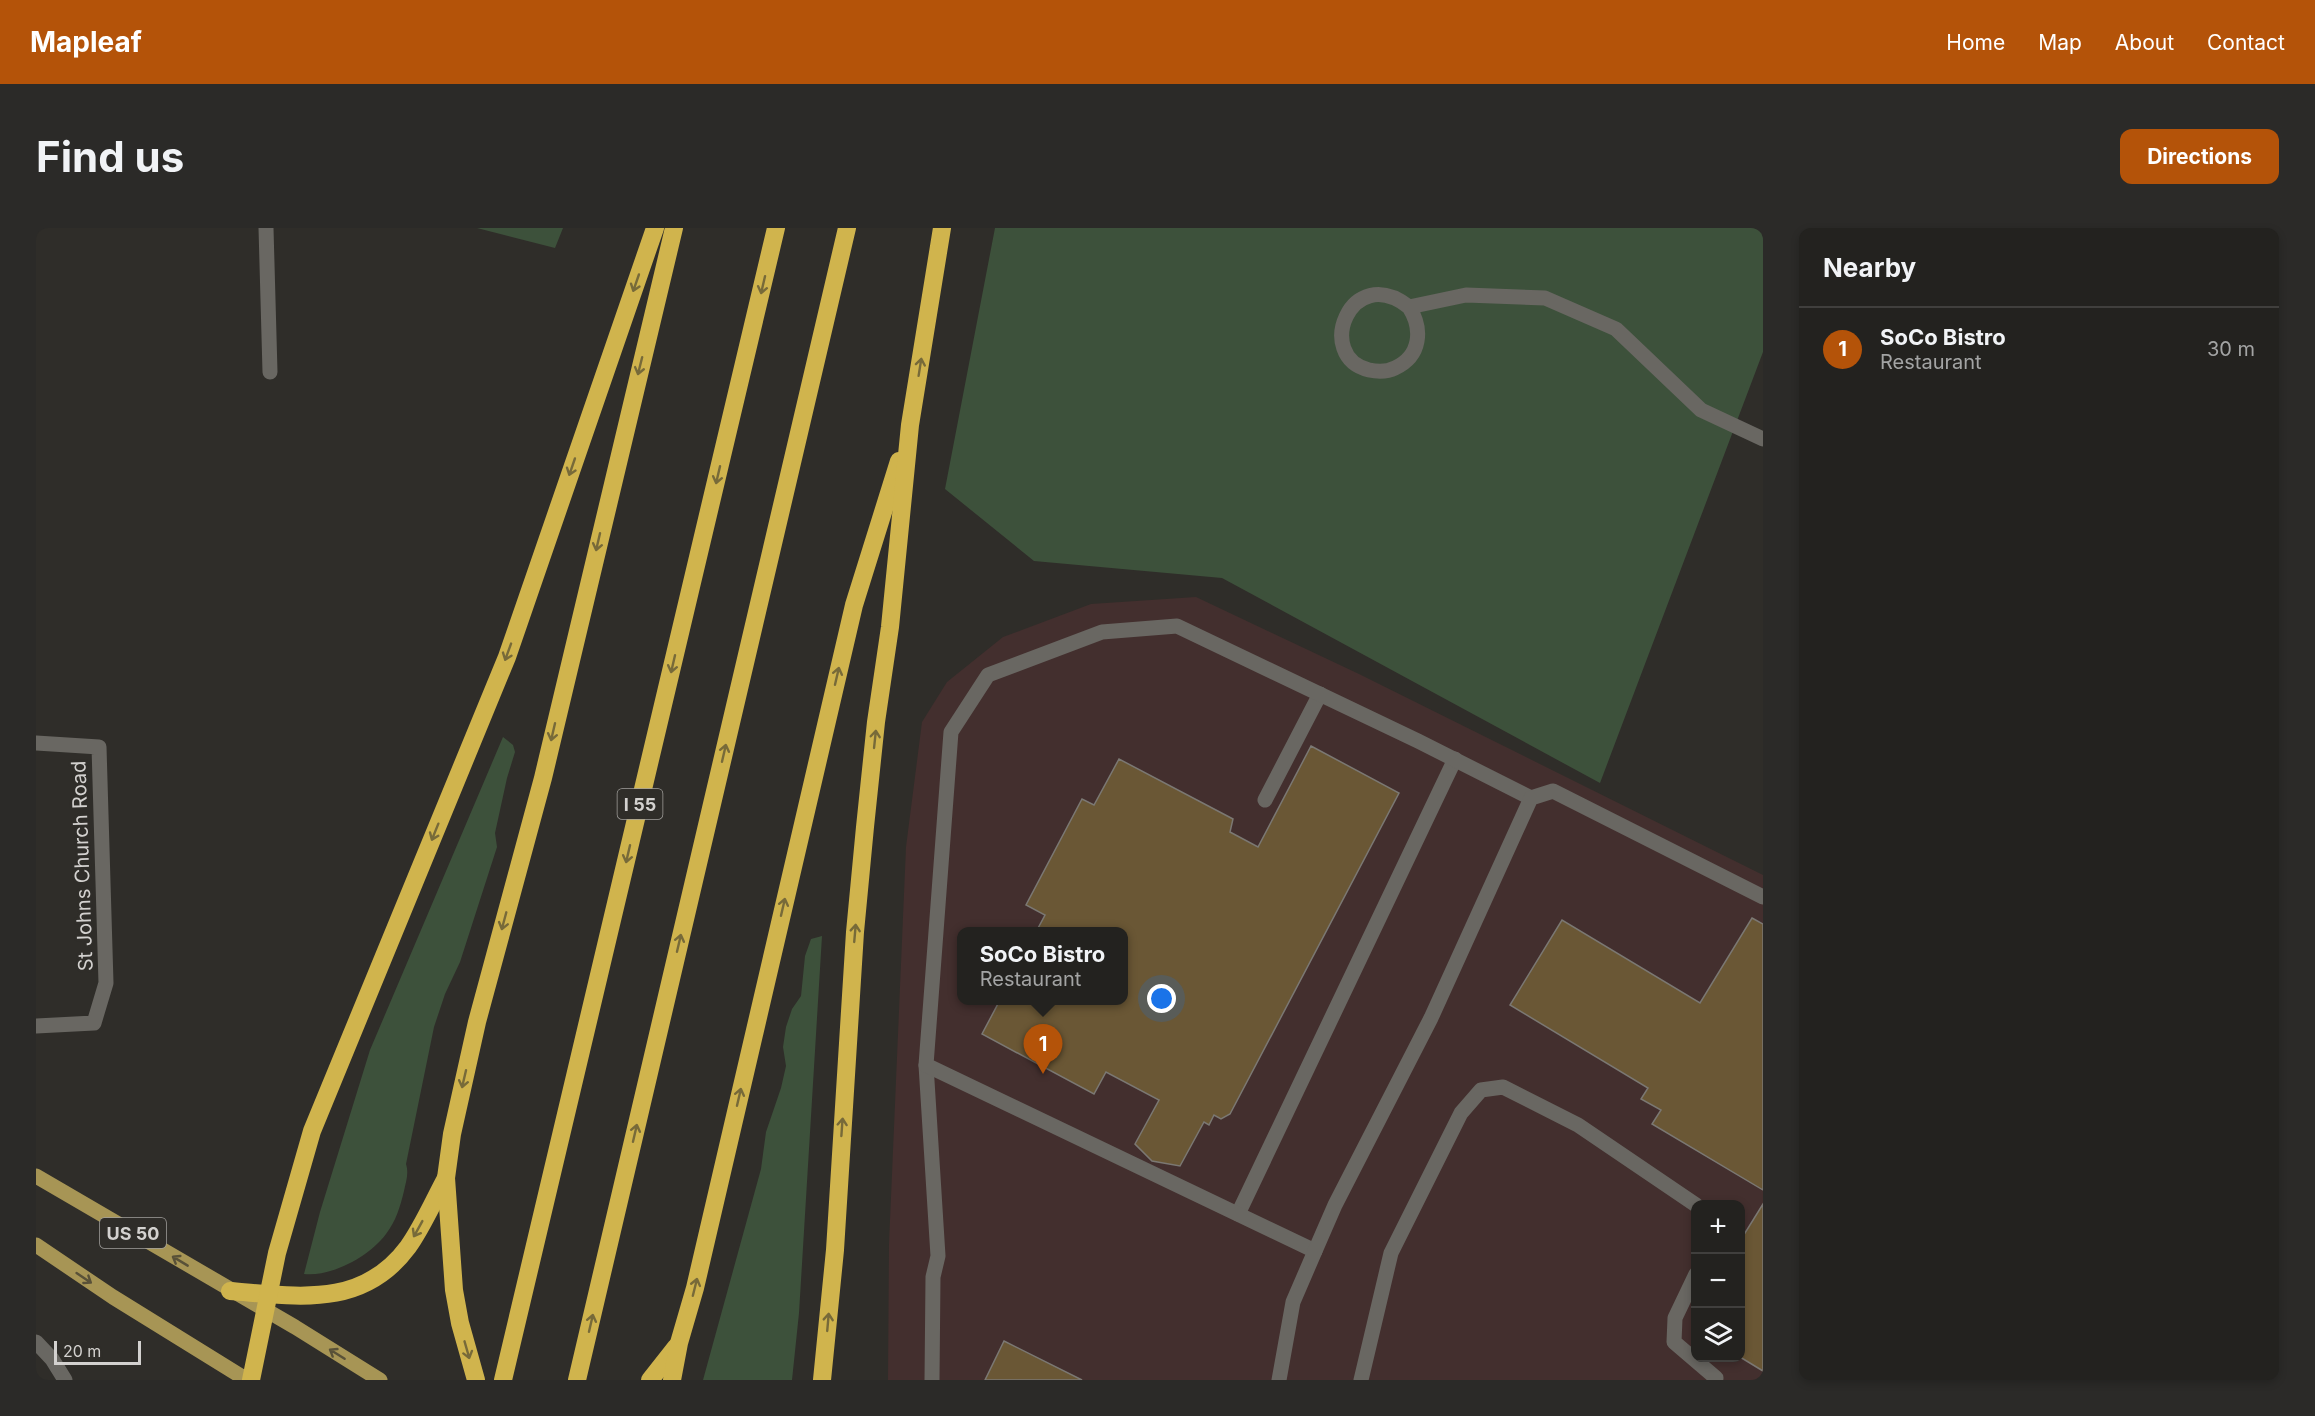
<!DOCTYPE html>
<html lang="en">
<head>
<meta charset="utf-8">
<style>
  :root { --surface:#23221f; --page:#2b2a28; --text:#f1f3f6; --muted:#a3a4a4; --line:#403f3d; --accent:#b45309 }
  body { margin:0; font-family:Inter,sans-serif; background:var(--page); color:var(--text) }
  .controls { position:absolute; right:18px; bottom:18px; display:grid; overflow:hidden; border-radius:12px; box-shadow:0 3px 9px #0003 }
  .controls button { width:54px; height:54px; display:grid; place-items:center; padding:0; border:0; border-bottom:2px solid var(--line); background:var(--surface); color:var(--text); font:30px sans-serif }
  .scale { position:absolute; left:18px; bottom:15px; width:87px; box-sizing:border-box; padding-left:6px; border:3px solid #d3d1cf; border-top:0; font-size:16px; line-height:21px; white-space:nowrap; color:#d3d1cf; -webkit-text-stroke:4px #2f2d29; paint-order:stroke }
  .you { position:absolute; left:1126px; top:771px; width:21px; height:21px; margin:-15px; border:4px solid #fff; border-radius:50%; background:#1a73e8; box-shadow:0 0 0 9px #1a73e833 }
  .badge { display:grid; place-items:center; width:39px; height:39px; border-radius:50%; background:var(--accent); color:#fff; font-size:20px; font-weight:700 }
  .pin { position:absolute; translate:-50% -50px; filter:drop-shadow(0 2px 3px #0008) }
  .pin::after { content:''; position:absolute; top:32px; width:21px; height:18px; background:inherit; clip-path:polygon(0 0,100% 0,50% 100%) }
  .popup { position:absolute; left:921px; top:699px; width:171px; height:78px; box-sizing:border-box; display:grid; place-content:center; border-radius:12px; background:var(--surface); filter:drop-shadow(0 2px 4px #0005); font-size:20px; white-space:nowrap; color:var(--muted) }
  .popup b { font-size:22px; color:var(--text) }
  .popup::after { content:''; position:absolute; left:50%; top:100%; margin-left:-12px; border:12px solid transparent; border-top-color:var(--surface) }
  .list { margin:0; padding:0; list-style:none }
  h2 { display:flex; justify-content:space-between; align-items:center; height:78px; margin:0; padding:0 24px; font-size:26px }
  h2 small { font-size:20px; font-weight:400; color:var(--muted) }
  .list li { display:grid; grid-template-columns:39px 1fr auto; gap:18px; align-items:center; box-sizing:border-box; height:84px; padding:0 24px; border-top:2px solid var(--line) }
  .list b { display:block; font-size:22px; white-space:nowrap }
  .list p { margin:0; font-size:20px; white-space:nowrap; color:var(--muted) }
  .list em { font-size:20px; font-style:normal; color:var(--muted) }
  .icon { flex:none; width:33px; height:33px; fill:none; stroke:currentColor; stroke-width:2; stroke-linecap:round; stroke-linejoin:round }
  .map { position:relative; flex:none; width:1727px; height:1152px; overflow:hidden; border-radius:12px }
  header { display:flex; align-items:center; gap:36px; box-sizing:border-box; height:84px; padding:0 30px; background:var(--accent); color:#fff }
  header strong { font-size:28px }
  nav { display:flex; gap:33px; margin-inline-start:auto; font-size:21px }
  .intro { display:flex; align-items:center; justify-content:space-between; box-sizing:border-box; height:144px; padding:0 36px }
  h1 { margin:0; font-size:42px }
  .button { padding:15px 27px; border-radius:12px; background:var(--accent); color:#fff; font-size:21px; font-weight:700 }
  main { display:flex; gap:36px; padding:0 36px }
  aside { flex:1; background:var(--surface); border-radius:12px; box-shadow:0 3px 9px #0003 }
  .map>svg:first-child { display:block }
  .commercial { fill:#432f2e; fill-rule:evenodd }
  .green { fill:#3d513b }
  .building { fill:#6a5735; stroke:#7b7873; stroke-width:1.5 }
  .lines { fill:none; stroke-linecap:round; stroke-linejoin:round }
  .minor { stroke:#696762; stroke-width:15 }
  .major { stroke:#a79555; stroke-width:15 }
  .highway { stroke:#d0b44d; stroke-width:18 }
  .oneway { stroke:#776a39 }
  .oneway2 { stroke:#595138 }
  .labels { text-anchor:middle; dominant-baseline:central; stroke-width:5; stroke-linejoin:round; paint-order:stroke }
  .shield { fill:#2f2d29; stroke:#a2a09d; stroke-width:1.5 }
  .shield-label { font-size:18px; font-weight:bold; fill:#d3d1cf }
  .street-label { font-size:20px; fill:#d3d1cf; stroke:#2f2d29 }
</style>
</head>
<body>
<header>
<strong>Mapleaf</strong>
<nav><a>Home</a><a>Map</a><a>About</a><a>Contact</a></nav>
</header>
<div class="intro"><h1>Find us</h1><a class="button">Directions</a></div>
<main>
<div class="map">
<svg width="1727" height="1152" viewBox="0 0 1727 1152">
  <rect width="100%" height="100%" fill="#2f2d29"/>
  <path class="commercial" d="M1160 369 1323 446 1727 647V1152H852L853 1016 870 619 886 494 911 454 967 409 1055 376ZM926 704H1088V772H926ZM1660 976H1704V1130H1660Z"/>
  <g class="green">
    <polygon points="441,0 527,0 519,20"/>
    <polygon points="959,0 1727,0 1727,124 1564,555 1186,350 998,333 909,261"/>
    <path d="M467 509 477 517 479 524 471 550 459 605 461 619 424 734 409 766 398 799 370 936C373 946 370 953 368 963 364 979 360 993 350 1006 333 1029 295 1049 268 1046L284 984 334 822Z"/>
    <polygon points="786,708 763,1085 756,1152 667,1152 725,941 730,904 745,860 750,838 747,819 750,799 756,781 765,768 769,728 775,711"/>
  </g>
  <g class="building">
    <polygon points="1275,518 1363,565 1194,886 1185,891 1178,887 1173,897 1168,894 1144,938 1116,933 1099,916 1123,872 1070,844 1058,866 946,806 964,772 1088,772 1088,704 1000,704 1009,687 990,677 1046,571 1058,577 1083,531 1197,591 1194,604 1222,619"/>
    <polygon points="1716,690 1727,696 1727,962 1616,896 1625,882 1605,871 1612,860 1474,777 1526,692 1664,775"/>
    <polygon points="1727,976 1727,1143 1704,1129 1704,1013"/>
    <polygon points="968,1113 1046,1152 949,1152"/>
  </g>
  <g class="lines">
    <g class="minor">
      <polyline points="230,0 234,144"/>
      <path d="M1373 79C1387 101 1385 128 1359 140 1351 144 1342 144 1333 142 1278 129 1314 33 1373 79L1430 67 1509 70 1580 101 1665 182 1727 211"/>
      <polyline points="0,515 63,519 70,755 58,795 0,798"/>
      <polyline points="1229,572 1284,466"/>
      <polyline points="890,837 902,1028 897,1049 896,1152"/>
      <polyline points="1202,986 1419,531"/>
      <polyline points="1279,1023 890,837 915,504 952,447 1066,404 1141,398 1382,513 1495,570"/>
      <polyline points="1660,1046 1639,1090 1638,1114 1680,1150"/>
      <polyline points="0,1114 16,1131 29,1152"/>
      <polyline points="1243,1152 1257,1074 1279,1023 1299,977 1395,790 1495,570 1517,563 1727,669"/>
      <polyline points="1325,1152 1355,1025 1425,885 1445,862 1467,859 1542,897 1660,977"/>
    </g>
    <g class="major">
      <polyline points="0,948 259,1099 344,1152"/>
      <polyline points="0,1017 77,1069 211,1152"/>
    </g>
    <g class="highway">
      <path d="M194 1063C261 1068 326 1081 372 1019 387 998 398 972 410 950"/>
      <polyline points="215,1152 241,1025 276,903 471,429 619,0"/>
      <polyline points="440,1152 424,1095 418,1062 410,950 416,906 441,794 507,550 638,0"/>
      <polyline points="467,1152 740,0"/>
      <polyline points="541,1152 811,0"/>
      <polyline points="614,1152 640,1119"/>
      <polyline points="636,1152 643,1115 659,1060 818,377 863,233"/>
      <polyline points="786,1152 799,1022 819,704 829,599 840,494 854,399 874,197 906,0"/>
    </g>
  </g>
  <defs><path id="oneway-shaft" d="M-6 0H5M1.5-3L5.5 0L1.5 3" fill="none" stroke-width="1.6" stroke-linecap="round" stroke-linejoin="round" transform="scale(1.5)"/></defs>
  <g class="oneway">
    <use href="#oneway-shaft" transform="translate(600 55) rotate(109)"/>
    <use href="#oneway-shaft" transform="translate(727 57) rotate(103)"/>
    <use href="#oneway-shaft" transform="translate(604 138) rotate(104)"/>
    <use href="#oneway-shaft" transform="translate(884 139) rotate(-81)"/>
    <use href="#oneway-shaft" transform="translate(536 239) rotate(109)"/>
    <use href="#oneway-shaft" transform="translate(682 247) rotate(103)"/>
    <use href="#oneway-shaft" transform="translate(562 314) rotate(103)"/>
    <use href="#oneway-shaft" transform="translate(472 424) rotate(110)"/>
    <use href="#oneway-shaft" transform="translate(637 436) rotate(103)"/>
    <use href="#oneway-shaft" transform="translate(801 448) rotate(-77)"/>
    <use href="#oneway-shaft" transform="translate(517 504) rotate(103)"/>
    <use href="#oneway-shaft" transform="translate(839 511) rotate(-84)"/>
    <use href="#oneway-shaft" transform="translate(688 525) rotate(-77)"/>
    <use href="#oneway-shaft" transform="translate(399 604) rotate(112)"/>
    <use href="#oneway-shaft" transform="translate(592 626) rotate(103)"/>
    <use href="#oneway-shaft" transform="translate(747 679) rotate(-77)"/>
    <use href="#oneway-shaft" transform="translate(468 693) rotate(105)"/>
    <use href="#oneway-shaft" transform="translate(819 705) rotate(-85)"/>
    <use href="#oneway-shaft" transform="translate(643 715) rotate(-77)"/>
    <use href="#oneway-shaft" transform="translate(428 851) rotate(103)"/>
    <use href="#oneway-shaft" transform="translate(703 869) rotate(-77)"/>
    <use href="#oneway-shaft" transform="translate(806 899) rotate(-86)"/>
    <use href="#oneway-shaft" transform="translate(599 905) rotate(-77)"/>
    <use href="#oneway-shaft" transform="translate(382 1001) rotate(119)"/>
    <use href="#oneway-shaft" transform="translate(659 1059) rotate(-76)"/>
    <use href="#oneway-shaft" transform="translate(792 1094) rotate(-85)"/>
    <use href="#oneway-shaft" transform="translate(555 1095) rotate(-77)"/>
    <use href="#oneway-shaft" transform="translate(431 1122) rotate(74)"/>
  </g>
  <g class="oneway2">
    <use href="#oneway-shaft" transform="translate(144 1033) rotate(-149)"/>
    <use href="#oneway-shaft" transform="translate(48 1050) rotate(34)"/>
    <use href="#oneway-shaft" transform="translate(301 1126) rotate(-148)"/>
  </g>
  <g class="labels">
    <g class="shield">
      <rect x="581.5" y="561" width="45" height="30" rx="4.5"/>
      <rect x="64" y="990" width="66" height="30" rx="4.5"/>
    </g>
    <g class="shield-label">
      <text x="604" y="576">I 55</text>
      <text x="97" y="1005">US 50</text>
    </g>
    <g class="street-label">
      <text transform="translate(46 638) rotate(-92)">St Johns Church Road</text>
    </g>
  </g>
</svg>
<div class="controls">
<button>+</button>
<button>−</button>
<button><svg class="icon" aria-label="layers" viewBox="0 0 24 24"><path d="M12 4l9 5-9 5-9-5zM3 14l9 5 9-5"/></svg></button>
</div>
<div class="scale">20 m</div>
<div class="you"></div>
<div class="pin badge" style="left:1007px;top:846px">1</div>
<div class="popup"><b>SoCo Bistro</b>Restaurant</div>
</div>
<aside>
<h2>Nearby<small></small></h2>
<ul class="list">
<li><span class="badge">1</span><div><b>SoCo Bistro</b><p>Restaurant</p></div><em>30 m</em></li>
</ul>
</aside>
</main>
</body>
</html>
